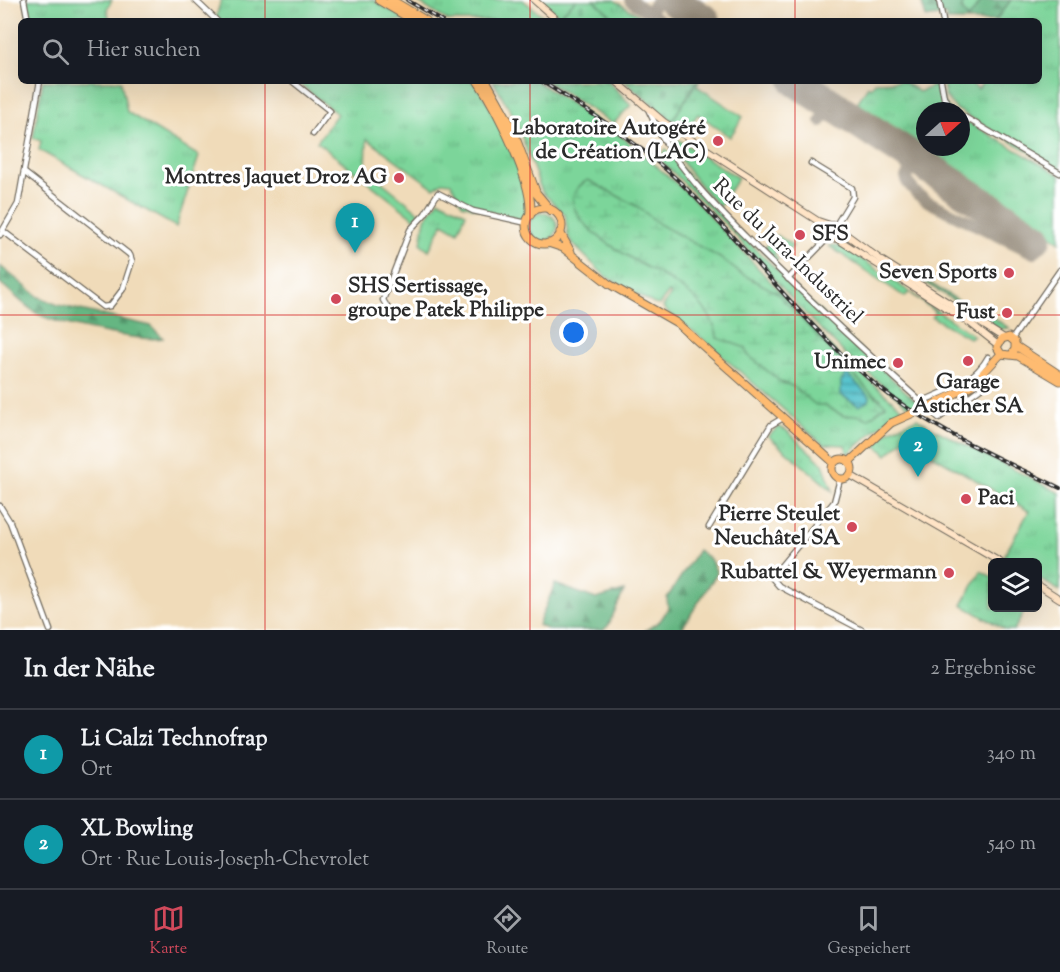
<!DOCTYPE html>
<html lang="de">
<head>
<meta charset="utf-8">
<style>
  :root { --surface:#171b24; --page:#20242c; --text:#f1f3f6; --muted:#9ea1a6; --line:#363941; --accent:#d1495b }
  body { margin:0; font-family:"Sorts Mill Goudy",serif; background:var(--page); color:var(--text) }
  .controls { position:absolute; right:18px; bottom:18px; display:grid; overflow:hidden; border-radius:9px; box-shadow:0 6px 24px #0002 }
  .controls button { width:54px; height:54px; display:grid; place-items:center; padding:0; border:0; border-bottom:2px solid var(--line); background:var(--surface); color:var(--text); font:30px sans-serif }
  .compass { position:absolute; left:916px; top:102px; width:54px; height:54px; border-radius:50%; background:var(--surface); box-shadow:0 6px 24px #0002; rotate:69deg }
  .you { position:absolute; left:574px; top:333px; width:21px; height:21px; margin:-15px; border:4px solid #fff; border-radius:50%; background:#1a73e8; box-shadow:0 0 0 9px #1a73e833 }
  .badge { display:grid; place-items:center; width:39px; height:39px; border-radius:50%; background:var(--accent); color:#fff; font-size:20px; font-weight:700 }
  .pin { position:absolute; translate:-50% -50px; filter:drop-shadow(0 2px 3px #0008) }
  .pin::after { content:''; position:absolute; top:32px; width:21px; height:18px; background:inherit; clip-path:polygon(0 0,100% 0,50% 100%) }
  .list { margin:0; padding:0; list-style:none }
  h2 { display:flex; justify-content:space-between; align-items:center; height:78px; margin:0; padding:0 24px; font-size:26px }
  h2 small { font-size:20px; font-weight:400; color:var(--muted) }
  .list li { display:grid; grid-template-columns:39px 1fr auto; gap:18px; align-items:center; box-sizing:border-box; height:90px; padding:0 24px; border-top:2px solid var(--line) }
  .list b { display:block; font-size:22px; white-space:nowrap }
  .list p { margin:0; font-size:20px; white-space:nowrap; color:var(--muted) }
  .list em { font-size:20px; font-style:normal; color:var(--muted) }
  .icon { flex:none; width:33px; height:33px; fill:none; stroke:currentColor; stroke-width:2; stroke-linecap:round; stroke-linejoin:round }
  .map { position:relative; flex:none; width:1060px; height:630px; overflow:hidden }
  .search { position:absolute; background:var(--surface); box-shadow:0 6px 24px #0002; left:18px; right:18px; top:18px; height:66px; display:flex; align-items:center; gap:15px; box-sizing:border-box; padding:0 21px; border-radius:9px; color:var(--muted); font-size:22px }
  .sheet { height:258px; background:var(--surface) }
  nav { display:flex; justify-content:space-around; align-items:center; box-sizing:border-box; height:84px; border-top:2px solid var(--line); background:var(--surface); font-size:16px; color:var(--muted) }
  nav a { display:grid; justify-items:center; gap:3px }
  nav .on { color:var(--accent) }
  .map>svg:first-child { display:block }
  .grass { fill:url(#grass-tufts); stroke:#548062; stroke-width:1.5; fill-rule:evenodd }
  .forest { fill:url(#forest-firs); stroke:#487056; stroke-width:1.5 }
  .wetland { fill:url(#wetland-marsh); stroke:#548062; stroke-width:1.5 }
  .cemetery { fill:url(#cemetery-stones); stroke:#548062; stroke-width:1.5 }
  .garden { fill:url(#garden-dots); stroke:#548062; stroke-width:1.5 }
  .water { fill:url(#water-rules); stroke:#40767c; stroke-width:1.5 }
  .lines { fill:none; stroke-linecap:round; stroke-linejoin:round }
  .taxiway { stroke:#8e8372; stroke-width:12 }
  .runway { stroke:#8e8372; stroke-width:32 }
  .street-casing { stroke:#70695d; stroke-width:7 }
  .secondary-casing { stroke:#70695d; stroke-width:8 }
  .primary-casing { stroke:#70695d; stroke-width:9 }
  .highway-casing { stroke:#70695d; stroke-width:10 }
  .street { stroke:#fff; stroke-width:4.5 }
  .secondary { stroke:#ffe4c6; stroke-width:6 }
  .primary { stroke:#febb71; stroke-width:7 }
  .highway { stroke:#febb71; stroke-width:8 }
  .rail-casing { stroke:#2b2b2b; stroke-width:4 }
  .rail { stroke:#fff; stroke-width:1.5; stroke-dasharray:4.5; stroke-linecap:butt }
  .primary-bridge-casing { stroke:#70695d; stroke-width:9; stroke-linecap:butt }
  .primary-bridge { stroke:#febb71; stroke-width:7 }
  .grid { fill:none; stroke:#d62828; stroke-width:1.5; stroke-opacity:0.55 }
  .poi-dot { fill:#d1495b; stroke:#fff; stroke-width:2 }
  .labels { text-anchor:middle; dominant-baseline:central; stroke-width:6; stroke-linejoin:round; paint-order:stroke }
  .poi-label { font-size:21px; font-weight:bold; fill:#2b2b2b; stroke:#fff; text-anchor:end }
  .street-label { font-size:21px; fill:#2b2b2b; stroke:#fff }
</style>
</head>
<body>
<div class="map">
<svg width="1060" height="630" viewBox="0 0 1060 630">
  <defs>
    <pattern id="grass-tufts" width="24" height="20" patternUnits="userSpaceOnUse" patternTransform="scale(1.5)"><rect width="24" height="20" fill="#7cd59a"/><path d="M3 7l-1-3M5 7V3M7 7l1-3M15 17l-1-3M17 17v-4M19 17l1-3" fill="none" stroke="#6bb785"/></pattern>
    <pattern id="forest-firs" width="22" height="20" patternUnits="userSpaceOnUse" patternTransform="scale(1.5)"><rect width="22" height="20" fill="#65b682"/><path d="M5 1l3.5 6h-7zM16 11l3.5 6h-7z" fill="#53946b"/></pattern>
    <pattern id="wetland-marsh" width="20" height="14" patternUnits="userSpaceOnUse" patternTransform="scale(1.5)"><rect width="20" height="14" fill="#7cd59a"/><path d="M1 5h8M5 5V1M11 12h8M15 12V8" fill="none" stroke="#6bb785"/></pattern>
    <pattern id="cemetery-stones" width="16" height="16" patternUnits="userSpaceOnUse" patternTransform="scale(1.5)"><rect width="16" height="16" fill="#7cd59a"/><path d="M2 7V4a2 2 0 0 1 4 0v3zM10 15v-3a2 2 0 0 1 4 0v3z" fill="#6bb785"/></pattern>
    <pattern id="garden-dots" width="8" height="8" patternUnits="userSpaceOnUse" patternTransform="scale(1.5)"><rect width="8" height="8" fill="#7cd59a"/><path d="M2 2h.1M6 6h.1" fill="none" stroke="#6bb785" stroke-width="1.8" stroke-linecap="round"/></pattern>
    <pattern id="water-rules" width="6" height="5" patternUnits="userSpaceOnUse" patternTransform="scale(1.5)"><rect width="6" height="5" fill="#55c2cc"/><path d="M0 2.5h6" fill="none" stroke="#479ea6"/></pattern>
  </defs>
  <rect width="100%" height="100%" fill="#fff"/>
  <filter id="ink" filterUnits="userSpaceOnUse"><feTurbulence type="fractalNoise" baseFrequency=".0167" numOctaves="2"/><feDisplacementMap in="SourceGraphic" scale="12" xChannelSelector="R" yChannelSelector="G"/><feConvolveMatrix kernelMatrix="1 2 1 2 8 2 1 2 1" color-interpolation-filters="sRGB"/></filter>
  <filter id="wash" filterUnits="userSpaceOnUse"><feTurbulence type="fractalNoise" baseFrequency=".008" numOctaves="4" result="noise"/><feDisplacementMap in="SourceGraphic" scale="24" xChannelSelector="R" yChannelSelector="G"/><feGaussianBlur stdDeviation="1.35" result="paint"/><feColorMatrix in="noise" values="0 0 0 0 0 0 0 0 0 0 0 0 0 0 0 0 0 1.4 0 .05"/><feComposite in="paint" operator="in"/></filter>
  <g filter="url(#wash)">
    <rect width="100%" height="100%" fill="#f0dbb9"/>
    <g class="grass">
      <polygon points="27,0 112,0 107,9 110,21 32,21"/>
      <polygon points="221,0 373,0 408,21 222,21 216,17"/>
      <polygon points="414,0 523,0 549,21 448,21"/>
      <polygon points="541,0 576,0 559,16"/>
      <polygon points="594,0 614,0 648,21 617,21"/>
      <polygon points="963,0 982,0 968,19 962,9"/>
      <polygon points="1011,0 1060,0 1060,170 956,109 945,96 943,82 968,81 978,89 984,81 1039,81 1039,21 995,21"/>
      <polygon points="43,81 121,81 127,112 199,156 176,227 39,150 41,141 33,138"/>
      <path d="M296 81H473C492 104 533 188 525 217L519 220 462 204 451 183 442 182 434 188 367 139 366 169 420 213 415 219 317 142 337 114Z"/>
      <path d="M493 81H536L625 139 692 197 838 354 905 411 887 420 847 455 846 445 823 444 698 335 665 310 663 307 671 294 669 292 659 305 654 304 605 276 572 243 568 236 565 214 542 192 515 118ZM776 292 868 390 881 399 858 415 844 416 823 405 773 359 738 344Z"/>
      <polygon points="546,81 608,81 631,105 613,124"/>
      <polygon points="697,81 699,81 697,86 743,117 730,137 698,114 686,131 672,121"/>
      <polygon points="902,81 919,92 936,85 945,104 952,111 925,111 925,147 961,147 961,118 1060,175 1060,242 855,106 868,86 871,88 875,82"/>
      <path d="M660 128 738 178 719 207C696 182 677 157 660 128Z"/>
      <polygon points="666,149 717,210 789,282 919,404 911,407 907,405 846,355 799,307 726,225 659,159"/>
      <polygon points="439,200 466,213 458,232 443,223 429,250 421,244 425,219"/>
      <circle cx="543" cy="227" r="14"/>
      <polygon points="834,245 844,247 974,336 969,338 932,317 935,312 909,292 905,297 829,246"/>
      <polygon points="923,279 974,310 977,307 1009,328 1000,329 924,282"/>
      <polygon points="917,418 934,429 1060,493 1060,591 1038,578 1038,562 1011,562 1003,558 1029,511 905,439 887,455 876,445 888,431"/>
      <polygon points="779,427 786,430 823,464 833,491 768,436"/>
      <polygon points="981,571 992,577 992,608 1026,608 1014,630 1006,630 962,605"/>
    </g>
    <g class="forest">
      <polygon points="921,0 963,0 962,9 968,19 982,0 1011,0 995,21 947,21 946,15 926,18"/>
      <path d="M0 266 39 297 58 305 151 326 163 338C141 342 61 325 40 315 26 308 13 293 0 283Z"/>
      <polygon points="698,550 710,559 717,573 681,630 646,630 660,621 668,609 667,598"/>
      <polygon points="555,584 596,599 624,591 608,626 603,630 549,630 538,625"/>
    </g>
    <path class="wetland" d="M588 180 638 207 659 224 720 258 740 273 776 292 868 390 886 405 868 419 858 415 844 416 823 405H816L792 386 781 382 748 355 746 348 717 338C716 321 704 307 692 296 681 288 669 279 657 273 636 261 535 210 588 180Z"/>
    <g class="cemetery">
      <polygon points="576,0 594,0 617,21 566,21 560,15"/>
      <polygon points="624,81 697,81 672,121"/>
    </g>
    <polygon class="garden" points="777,235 793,246 789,250 783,246 774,254 778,259 775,261 763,249"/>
    <polygon class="water" points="847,374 870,397 869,401 859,406 841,395 841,381"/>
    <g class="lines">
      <g class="taxiway">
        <polyline points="630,0 661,21"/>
        <polyline points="649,13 657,0"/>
        <polyline points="821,121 832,104"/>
        <polyline points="906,177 916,161"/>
        <polyline points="907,182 917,194 929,202 1034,253 1041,245 1036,238"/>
      </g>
      <g class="runway">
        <polyline points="673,0 705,21"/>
        <polyline points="796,81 1036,238"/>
      </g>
    </g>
  </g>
  <g filter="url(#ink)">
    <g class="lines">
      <g class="street-casing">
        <g id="street">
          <polyline points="24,0 28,21"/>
          <polyline points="195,0 217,21"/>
          <polyline points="939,0 943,21"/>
          <polyline points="292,81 330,111 313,134"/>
          <polyline points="941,81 944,98 955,111"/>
          <path d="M649 111C674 169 721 212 765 256 821 311 880 365 939 418L982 387"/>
          <polyline points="961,115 1060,173"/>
          <polyline points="811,163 852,188 853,197 836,225"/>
          <polyline points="3,231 103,307 110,306 123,289 132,261 130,255 25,173"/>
          <polyline points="0,235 18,204 40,81"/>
          <polyline points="788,279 828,238"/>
          <polyline points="389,310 383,300 410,230 425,214 438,193 473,211 527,223"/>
          <polyline points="1012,339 1060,270"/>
          <path d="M921 402C945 391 975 382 988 357"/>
          <polyline points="840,479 834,502 776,572 773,579 779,586 862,630"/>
          <polyline points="0,506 10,522 50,630"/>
          <polyline points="709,527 771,425 783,418"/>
        </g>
      </g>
      <g class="secondary-casing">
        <g id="secondary">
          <polyline points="534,0 558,21"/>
          <polyline points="616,81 664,122 818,221 830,225"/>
          <circle cx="832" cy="232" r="7"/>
          <polyline points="840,230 881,260 1004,338"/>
          <polyline points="836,238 970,323 998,345"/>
          <polyline points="850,475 1000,562"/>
          <polyline points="1038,585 1060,599"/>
        </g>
      </g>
      <g class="primary-casing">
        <g id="primary">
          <circle cx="544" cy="226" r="18"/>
          <polyline points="560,232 571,252"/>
          <polyline points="548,243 563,248 609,284 677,323 834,463"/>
          <polyline points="1016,346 1060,375"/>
          <polyline points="1012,354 1015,349 1015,342 1009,337 1002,339 997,347 1001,354 1018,356 1060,381"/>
          <polyline points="934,404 971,386 1001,354"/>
          <circle cx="842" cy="469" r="10"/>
          <polyline points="849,462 891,423"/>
        </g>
      </g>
      <g class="highway-casing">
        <g id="highway">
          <polyline points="379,0 415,21"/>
          <polyline points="391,0 426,21"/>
          <path d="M478 81C496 107 535 184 530 215"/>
          <polyline points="486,81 511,126 536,193 550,210"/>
        </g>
      </g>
      <use href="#street" class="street"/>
      <use href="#secondary" class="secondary"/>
      <use href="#primary" class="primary"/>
      <use href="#highway" class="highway"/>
      <g class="rail-casing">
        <g id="rail">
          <polyline points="407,0 442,21"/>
          <path d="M541 81C596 115 651 151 696 198 756 259 809 329 875 384 930 429 997 457 1060 488"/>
        </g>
      </g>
      <use href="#rail" class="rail"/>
      <g class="primary-bridge-casing">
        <polyline id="primary-bridge" points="891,423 934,404"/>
      </g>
      <use href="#primary-bridge" class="primary-bridge"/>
    </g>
  </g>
  <path class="grid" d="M265 0V21M530 0V21M795 0V21M265 81V630M530 81V630M795 81V630M0 315H1060"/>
  <g class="poi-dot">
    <circle cx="718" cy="141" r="6"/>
    <circle cx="399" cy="178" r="6"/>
    <circle cx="800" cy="235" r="6"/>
    <circle cx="1009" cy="273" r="6"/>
    <circle cx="336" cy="299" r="6"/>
    <circle cx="1007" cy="313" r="6"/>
    <circle cx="968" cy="361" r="6"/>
    <circle cx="898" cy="363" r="6"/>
    <circle cx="966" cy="499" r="6"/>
    <circle cx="852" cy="527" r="6"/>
    <circle cx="949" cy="573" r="6"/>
  </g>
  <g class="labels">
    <g class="poi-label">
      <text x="706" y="129">Laboratoire Autogéré<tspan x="706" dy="24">de Création (LAC)</tspan></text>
      <text x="387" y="178">Montres Jaquet Droz AG</text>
      <text x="812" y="235" text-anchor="start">SFS</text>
      <text x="997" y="273">Seven Sports</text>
      <text x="348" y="287" text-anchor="start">SHS Sertissage,<tspan x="348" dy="24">groupe Patek Philippe</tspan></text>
      <text x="995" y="313">Fust</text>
      <text x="886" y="363">Unimec</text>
      <text x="968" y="383" text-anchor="middle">Garage<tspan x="968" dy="24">Asticher SA</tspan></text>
      <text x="978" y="499" text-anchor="start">Paci</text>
      <text x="840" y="515">Pierre Steulet<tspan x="840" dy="24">Neuchâtel SA</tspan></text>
      <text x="937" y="573">Rubattel &amp; Weyermann</text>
    </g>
    <g class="street-label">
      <text transform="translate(787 252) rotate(44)">Rue du Jura-Industriel</text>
    </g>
  </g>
</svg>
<div class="controls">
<button><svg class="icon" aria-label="layers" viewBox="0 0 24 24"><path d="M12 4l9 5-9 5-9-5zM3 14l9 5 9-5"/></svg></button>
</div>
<svg class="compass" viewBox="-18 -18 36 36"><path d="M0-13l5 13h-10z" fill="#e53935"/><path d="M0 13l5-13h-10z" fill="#9ea1a6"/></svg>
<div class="you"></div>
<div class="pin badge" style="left:355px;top:253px;background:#0f9aa8">1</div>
<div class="pin badge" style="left:918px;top:477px;background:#0f9aa8">2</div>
<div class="search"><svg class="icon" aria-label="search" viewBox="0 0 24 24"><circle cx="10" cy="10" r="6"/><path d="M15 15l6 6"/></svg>Hier suchen</div>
</div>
<section class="sheet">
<h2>In der Nähe<small>2 Ergebnisse</small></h2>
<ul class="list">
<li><span class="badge" style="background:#0f9aa8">1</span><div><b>Li Calzi Technofrap</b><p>Ort</p></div><em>340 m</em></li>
<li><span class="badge" style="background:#0f9aa8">2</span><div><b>XL Bowling</b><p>Ort · Rue Louis-Joseph-Chevrolet</p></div><em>540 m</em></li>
</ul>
</section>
<nav>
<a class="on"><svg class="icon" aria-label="map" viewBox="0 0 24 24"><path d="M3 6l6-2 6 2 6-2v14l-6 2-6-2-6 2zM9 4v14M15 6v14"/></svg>Karte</a>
<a><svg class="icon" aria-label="directions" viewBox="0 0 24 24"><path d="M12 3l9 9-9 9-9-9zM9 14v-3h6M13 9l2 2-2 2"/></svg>Route</a>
<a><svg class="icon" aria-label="saved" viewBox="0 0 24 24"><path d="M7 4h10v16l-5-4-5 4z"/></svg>Gespeichert</a>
</nav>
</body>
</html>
